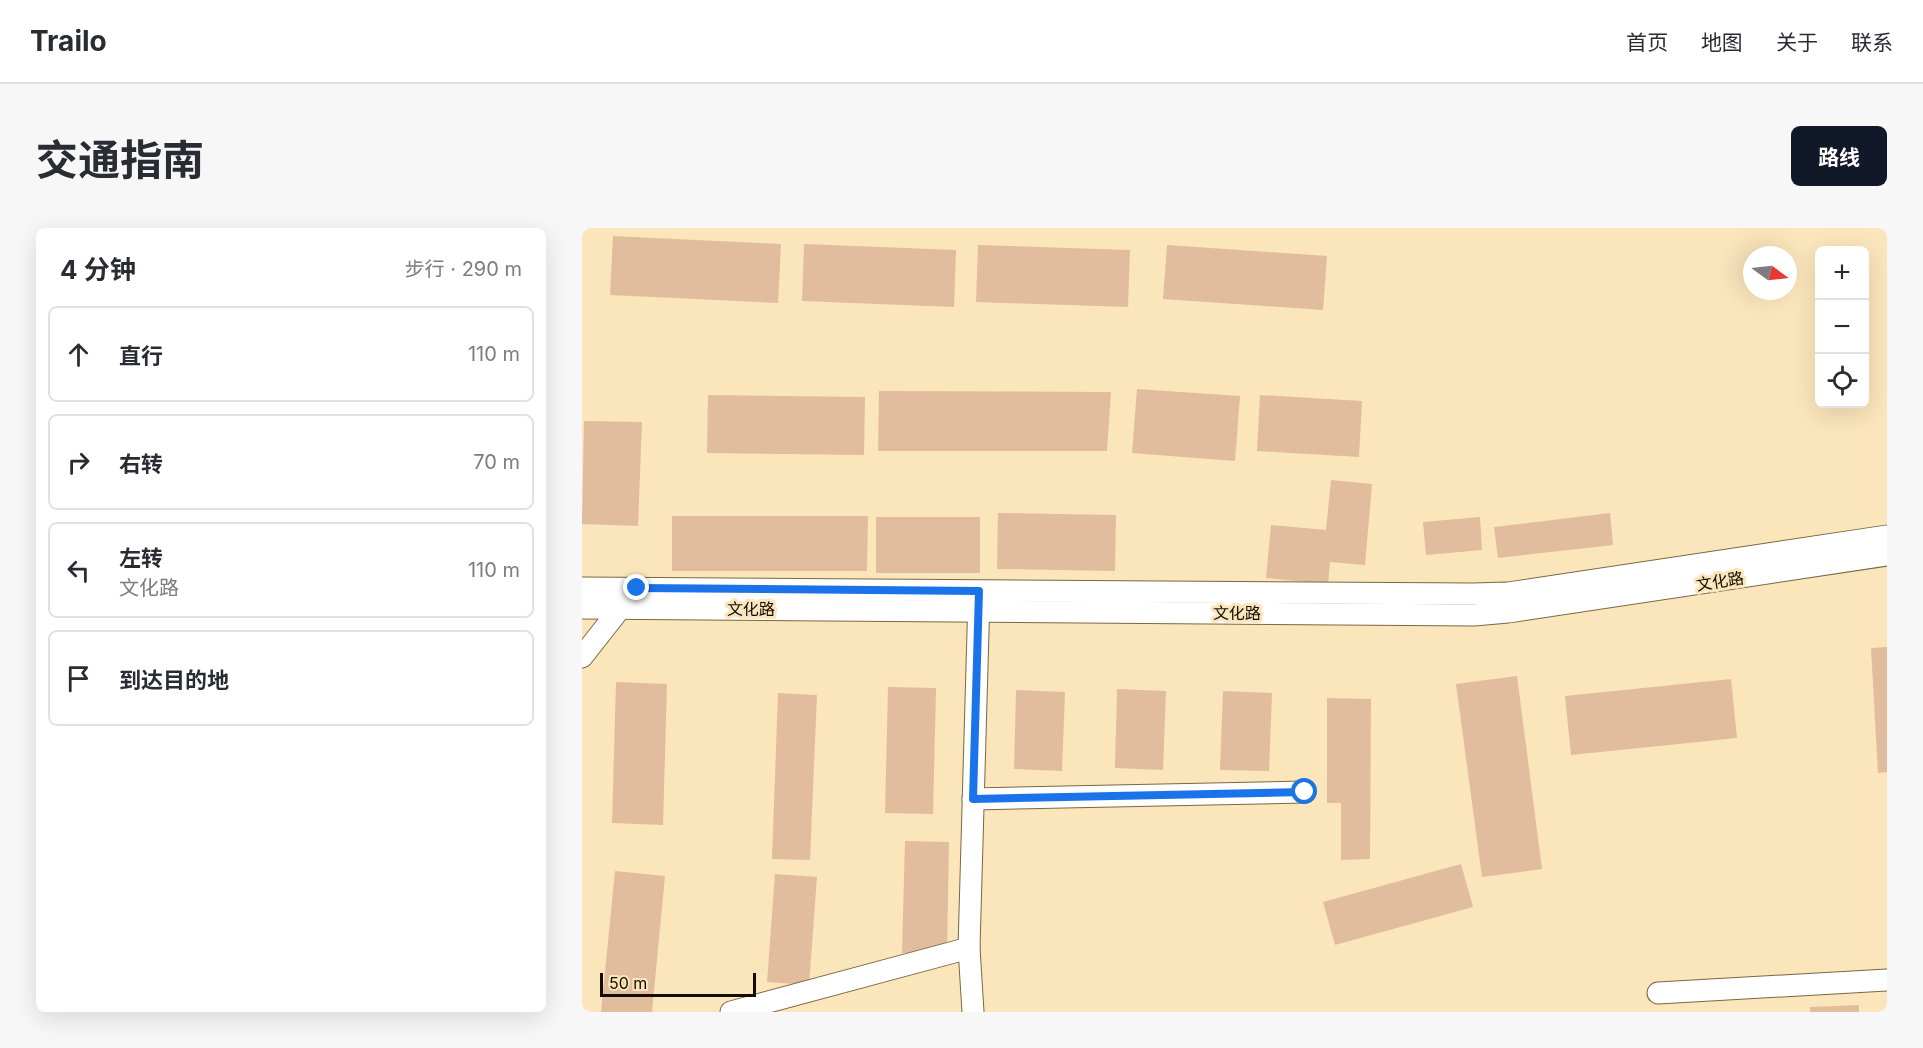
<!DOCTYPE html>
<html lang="zh">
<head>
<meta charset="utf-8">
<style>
  :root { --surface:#fff; --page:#f7f7f7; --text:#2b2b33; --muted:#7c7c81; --line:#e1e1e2; --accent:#111827 }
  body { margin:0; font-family:Inter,"Noto Sans SC",sans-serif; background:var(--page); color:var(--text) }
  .controls { position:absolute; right:18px; top:18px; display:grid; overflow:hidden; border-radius:9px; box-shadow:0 6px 24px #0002 }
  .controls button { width:54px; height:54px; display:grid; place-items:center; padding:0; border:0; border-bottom:2px solid var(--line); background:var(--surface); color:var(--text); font:30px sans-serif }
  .compass { position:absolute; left:1161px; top:18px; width:54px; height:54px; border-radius:50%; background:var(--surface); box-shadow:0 6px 24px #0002; rotate:105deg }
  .scale { position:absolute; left:18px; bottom:15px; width:156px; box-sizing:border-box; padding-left:6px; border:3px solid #130c01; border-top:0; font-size:16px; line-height:21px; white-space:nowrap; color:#130c01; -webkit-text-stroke:4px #fbe5bb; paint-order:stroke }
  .stop { position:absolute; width:18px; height:18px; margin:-14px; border:4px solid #1a73e8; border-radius:50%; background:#fff }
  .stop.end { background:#1a73e8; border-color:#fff; box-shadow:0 2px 6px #0008 }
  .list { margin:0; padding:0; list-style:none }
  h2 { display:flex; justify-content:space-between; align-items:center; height:78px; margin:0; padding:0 24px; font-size:26px }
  h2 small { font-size:20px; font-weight:400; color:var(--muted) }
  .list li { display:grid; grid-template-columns:39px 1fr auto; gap:18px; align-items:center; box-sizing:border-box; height:96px; margin:0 12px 12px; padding:0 12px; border:2px solid var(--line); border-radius:9px }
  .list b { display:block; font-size:22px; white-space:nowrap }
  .list p { margin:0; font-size:20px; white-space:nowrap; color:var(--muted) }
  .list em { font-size:20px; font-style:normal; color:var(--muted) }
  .icon { flex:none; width:33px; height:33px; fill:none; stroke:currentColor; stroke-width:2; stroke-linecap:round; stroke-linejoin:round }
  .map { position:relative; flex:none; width:1305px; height:784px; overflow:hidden; border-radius:9px }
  header { display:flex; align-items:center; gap:36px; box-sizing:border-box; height:84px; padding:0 30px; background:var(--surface); border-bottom:2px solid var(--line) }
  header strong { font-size:28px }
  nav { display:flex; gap:33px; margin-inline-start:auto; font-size:21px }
  .intro { display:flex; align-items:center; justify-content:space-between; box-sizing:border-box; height:144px; padding:0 36px }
  h1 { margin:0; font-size:42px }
  .button { padding:15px 27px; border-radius:9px; background:var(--accent); color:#fff; font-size:21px; font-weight:700 }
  main { display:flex; gap:36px; padding:0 36px }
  aside { flex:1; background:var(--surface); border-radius:9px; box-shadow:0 6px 24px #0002 }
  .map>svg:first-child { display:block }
  .building { fill:#e1bd9d }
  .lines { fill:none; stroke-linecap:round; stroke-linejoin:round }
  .minor-casing { stroke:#7b6741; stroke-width:23 }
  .minor { stroke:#fff; stroke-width:21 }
  .route { stroke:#1a73e8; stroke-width:8 }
  .labels { text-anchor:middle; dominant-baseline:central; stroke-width:6; stroke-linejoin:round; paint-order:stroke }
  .street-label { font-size:16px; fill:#130c01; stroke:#fbe5bb }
</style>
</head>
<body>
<header>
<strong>Trailo</strong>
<nav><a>首页</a><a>地图</a><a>关于</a><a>联系</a></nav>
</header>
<div class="intro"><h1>交通指南</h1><a class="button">路线</a></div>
<main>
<aside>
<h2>4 分钟<small>步行 · 290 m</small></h2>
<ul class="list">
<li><svg class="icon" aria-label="ahead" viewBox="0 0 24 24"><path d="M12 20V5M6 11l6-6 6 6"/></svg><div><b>直行</b></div><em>110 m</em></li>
<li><svg class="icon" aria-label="right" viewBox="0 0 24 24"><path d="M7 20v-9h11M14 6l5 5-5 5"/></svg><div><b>右转</b></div><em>70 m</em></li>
<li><svg class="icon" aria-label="left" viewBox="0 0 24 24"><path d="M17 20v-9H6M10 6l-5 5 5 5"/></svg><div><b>左转</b><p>文化路</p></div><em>110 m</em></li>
<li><svg class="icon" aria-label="arrive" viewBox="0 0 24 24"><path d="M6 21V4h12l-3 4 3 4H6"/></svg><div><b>到达目的地</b></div></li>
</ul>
</aside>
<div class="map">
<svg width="1305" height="784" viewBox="0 0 1305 784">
  <rect width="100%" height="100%" fill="#fbe5bb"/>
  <g class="building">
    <polygon points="31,8 199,16 196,75 28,67"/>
    <polygon points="222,16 374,22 372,79 220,73"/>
    <polygon points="396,17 548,22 546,79 394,74"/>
    <polygon points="585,17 745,28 741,82 581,71"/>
    <polygon points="555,161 658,168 653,233 550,225"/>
    <polygon points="297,163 529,164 525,223 296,223"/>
    <polygon points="126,167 283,169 282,227 125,225"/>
    <polygon points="678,167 780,173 777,229 675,223"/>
    <polygon points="2,193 60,194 56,298 0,296"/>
    <polygon points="749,252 790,256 783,337 748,334 746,356 684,350 689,297 744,302"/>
    <polygon points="416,285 534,287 533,343 415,341"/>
    <polygon points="1028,285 1031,317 916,330 912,299"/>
    <polygon points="90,288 286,288 285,343 90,343"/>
    <rect x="294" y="289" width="104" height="56"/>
    <polygon points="898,289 900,322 844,327 841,294"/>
    <polygon points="1305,419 1305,544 1296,545 1289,420"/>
    <polygon points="935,448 960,641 900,649 874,456"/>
    <polygon points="1149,451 1155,510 989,527 983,468"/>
    <polygon points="34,454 85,456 81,597 30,595"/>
    <polygon points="306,459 354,460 351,586 303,585"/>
    <polygon points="535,461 584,463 581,542 533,540"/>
    <polygon points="434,462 483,464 480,543 432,541"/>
    <polygon points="641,463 690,465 687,543 638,542"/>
    <polygon points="196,465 235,467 228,632 190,631"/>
    <polygon points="745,470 789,471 788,631 759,632 759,575 745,575"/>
    <polygon points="323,613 367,614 365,725 320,725"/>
    <polygon points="879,636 891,679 753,717 741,674"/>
    <polygon points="33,643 83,648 70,784 19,784"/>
    <polygon points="193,646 235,649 227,757 185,754"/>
    <polygon points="1277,777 1277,784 1228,784 1228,779"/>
  </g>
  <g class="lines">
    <g class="minor-casing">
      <g id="minor">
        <polyline points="0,360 891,366 926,365 1305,308"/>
        <polyline points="0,380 892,387 926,384 1305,327"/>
        <polyline points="0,429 44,373"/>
        <polyline points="391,571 723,564"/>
        <polyline points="1076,765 1305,752"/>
        <polyline points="149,784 387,720"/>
        <polyline points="391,784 387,720 397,368"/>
      </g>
    </g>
    <use href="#minor" class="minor"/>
  </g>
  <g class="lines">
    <polyline class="route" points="55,360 397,363 391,571 723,564"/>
  </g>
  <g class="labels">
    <g class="street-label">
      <text transform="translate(1138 353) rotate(-9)">文化路</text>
      <text x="169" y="381">文化路</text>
      <text x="655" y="385">文化路</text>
    </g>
  </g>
</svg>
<div class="controls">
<button>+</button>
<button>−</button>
<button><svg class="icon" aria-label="locate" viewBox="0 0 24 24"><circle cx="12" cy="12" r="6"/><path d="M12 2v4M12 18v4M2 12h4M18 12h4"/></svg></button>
</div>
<svg class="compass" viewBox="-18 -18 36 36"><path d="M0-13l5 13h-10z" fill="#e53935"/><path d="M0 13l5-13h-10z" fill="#7c7c81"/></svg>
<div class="scale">50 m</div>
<div class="stop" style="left:723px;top:564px"></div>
<div class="stop end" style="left:55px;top:360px"></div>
</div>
</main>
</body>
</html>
